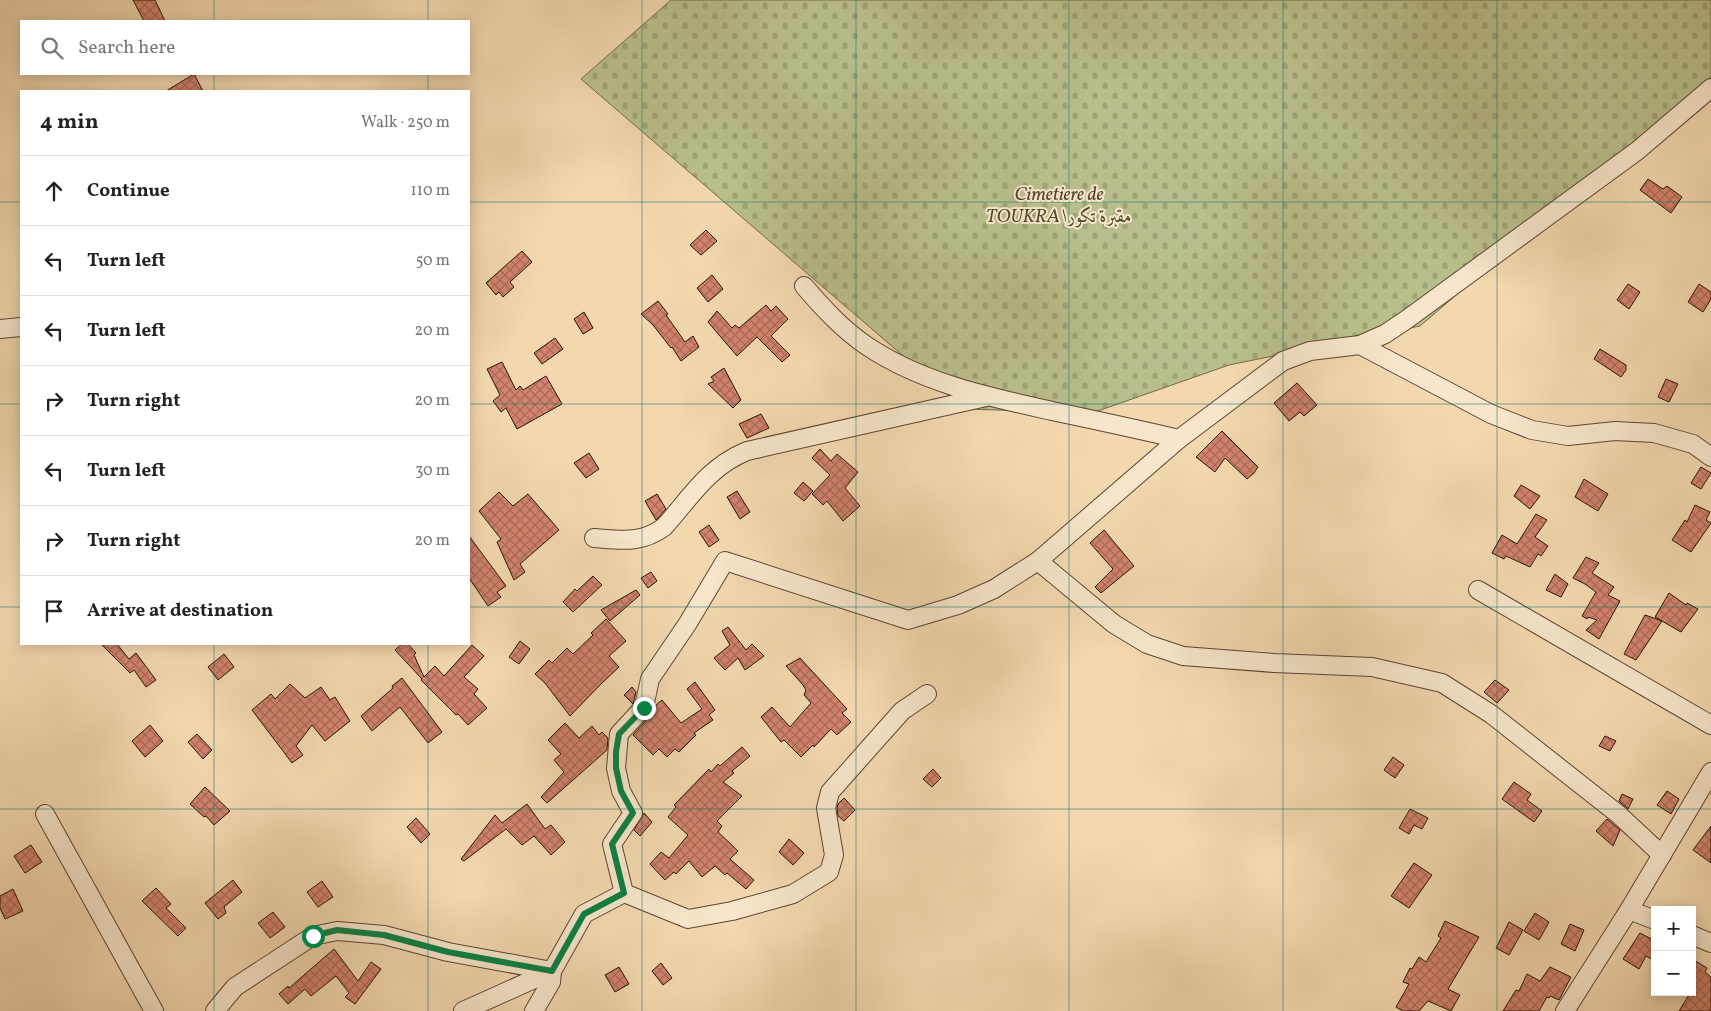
<!DOCTYPE html>
<html lang="en">
<head>
<meta charset="utf-8">
<style>
  :root { --surface:#fff; --page:#f2f2f2; --text:#222; --muted:#767676; --line:#e0e0e0 }
  body { margin:0; font-family:Vollkorn,Amiri,serif; background:var(--page); color:var(--text) }
  .controls { position:absolute; right:15px; bottom:15px; display:grid; overflow:hidden; border-radius:0px; box-shadow:0 2px 12px #0003 }
  .controls button { width:45px; height:45px; display:grid; place-items:center; padding:0; border:0; border-bottom:1px solid var(--line); background:var(--surface); color:var(--text); font:25px sans-serif }
  .stop { position:absolute; width:15px; height:15px; margin:-11px; border:4px solid #0b8043; border-radius:50%; background:#fff }
  .stop.end { background:#0b8043; border-color:#fff; box-shadow:0 1px 5px #0008 }
  .list { margin:0; padding:0; list-style:none }
  h2 { display:flex; justify-content:space-between; align-items:center; height:65px; margin:0; padding:0 20px; font-size:21px }
  h2 small { font-size:16px; font-weight:400; color:var(--muted) }
  .list li { display:grid; grid-template-columns:32px 1fr auto; gap:15px; align-items:center; box-sizing:border-box; height:70px; padding:0 20px; border-top:1px solid var(--line) }
  .list b { display:block; font-size:19px; white-space:nowrap }
  .list em { font-size:16px; font-style:normal; color:var(--muted) }
  .icon { flex:none; width:28px; height:28px; fill:none; stroke:currentColor; stroke-width:2; stroke-linecap:round; stroke-linejoin:round }
  .map { position:relative; flex:none; width:1711px; height:1011px; overflow:hidden }
  .search { position:absolute; background:var(--surface); box-shadow:0 2px 12px #0003; left:20px; top:20px; width:450px; height:55px; display:flex; align-items:center; gap:12px; box-sizing:border-box; padding:0 18px; border-radius:0px; color:var(--muted); font-size:19px }
  .panel { position:absolute; background:var(--surface); box-shadow:0 2px 12px #0003; left:20px; top:90px; width:450px; height:555px; border-radius:0px }
  .map>svg:first-child { display:block }
  .cemetery { fill:url(#cemetery-stones); stroke:#726a4a }
  .building { fill:url(#building-cross-hatch); stroke:#2c1407 }
  .lines { fill:none; stroke-linecap:round; stroke-linejoin:round }
  .minor-casing { stroke:#5e4531; stroke-width:20 }
  .minor { stroke:#f7e6cb; stroke-width:18 }
  .route { stroke:#0b8043; stroke-width:6 }
  .grid { fill:none; stroke:#0f766e; stroke-width:1; stroke-opacity:0.55 }
  .labels { text-anchor:middle; dominant-baseline:central; stroke-width:4; stroke-linejoin:round; paint-order:stroke }
  .park-label { font-size:19px; font-style:italic; fill:#56472f; stroke:#f7e6cb }
</style>
</head>
<body>
<div class="map">
<svg width="1711" height="1011" viewBox="0 0 1711 1011">
  <defs>
    <pattern id="cemetery-stones" width="16" height="16" patternUnits="userSpaceOnUse" patternTransform="scale(1.25)"><rect width="16" height="16" fill="#b9bf8c"/><path d="M2 7V4a2 2 0 0 1 4 0v3zM10 15v-3a2 2 0 0 1 4 0v3z" fill="#9fa377"/></pattern>
    <pattern id="building-cross-hatch" width="8" height="8" patternUnits="userSpaceOnUse" patternTransform="scale(1.25)"><rect width="8" height="8" fill="#d2836d"/><path d="M0 0l8 8M0 8l8-8" fill="none" stroke="#ab6a58"/></pattern>
  </defs>
  <rect width="100%" height="100%" fill="#f3d8af"/>
  <filter id="stains"><feTurbulence type="fractalNoise" baseFrequency=".004" numOctaves="4"/><feColorMatrix values="0 0 0 0 .2 0 0 0 0 .09 0 0 0 0 .02 0 0 0 .5 -.17"/></filter>
  <radialGradient id="worn" r=".72"><stop offset=".6" stop-color="#630" stop-opacity="0"/><stop offset="1" stop-color="#630" stop-opacity=".3"/></radialGradient>
  <polygon class="cemetery" points="671,0 1711,0 1711,77 1420,326 1229,365 1092,413 965,409 581,79"/>
  <g class="building">
    <polygon points="133,0 155,0 165,21 144,21"/>
    <polygon points="194,74 203,91 166,91"/>
    <polygon points="1648,179 1663,189 1667,186 1682,197 1671,213 1640,190"/>
    <polygon points="706,230 717,241 701,255 690,245"/>
    <polygon points="522,251 532,262 510,282 514,287 503,297 499,292 496,295 486,283"/>
    <polygon points="712,275 723,289 708,302 697,288"/>
    <polygon points="1628,284 1640,292 1629,309 1617,300"/>
    <polygon points="1699,284 1711,292 1711,299 1703,312 1688,302"/>
    <polygon points="658,301 668,314 666,315 685,342 693,336 699,347 681,361 672,347 671,348 653,325 641,314"/>
    <polygon points="766,305 771,311 776,306 788,319 771,336 790,355 782,362 757,337 737,356 708,322 717,311 732,328 735,325 739,328"/>
    <polygon points="584,312 593,328 583,334 574,319"/>
    <polygon points="555,338 563,349 542,364 534,353"/>
    <polygon points="1600,349 1626,365 1626,370 1621,377 1594,359"/>
    <polygon points="502,362 516,390 520,386 523,390 546,376 562,404 517,429 506,408 501,412 493,401 500,395 487,369"/>
    <polygon points="724,368 741,400 733,408 708,384 714,381 711,377"/>
    <polygon points="1666,379 1678,384 1669,402 1658,397"/>
    <polygon points="1297,383 1317,405 1304,416 1300,412 1289,421 1274,403"/>
    <polygon points="761,414 769,428 747,438 739,424"/>
    <polygon points="1222,431 1258,467 1254,473 1247,479 1225,458 1215,472 1196,457"/>
    <polygon points="820,449 831,461 837,454 858,472 845,488 860,506 843,521 827,501 823,505 812,494 830,475 812,458"/>
    <polygon points="589,453 599,469 586,478 574,463"/>
    <polygon points="1701,467 1711,473 1701,489 1691,483"/>
    <polygon points="1584,479 1608,494 1598,511 1575,497"/>
    <polygon points="803,482 813,491 804,501 794,493"/>
    <polygon points="1521,485 1540,496 1530,509 1514,496"/>
    <polygon points="737,491 750,512 740,519 727,497"/>
    <polygon points="499,492 513,506 528,494 559,530 520,564 525,572 514,580 497,542 501,539 479,511"/>
    <polygon points="657,494 666,509 656,520 645,501"/>
    <polygon points="1695,505 1710,512 1706,520 1711,523 1691,552 1672,540 1685,520 1687,522"/>
    <polygon points="1536,514 1547,520 1535,537 1548,546 1541,556 1538,554 1530,567 1506,556 1504,559 1492,553 1502,535 1517,544"/>
    <polygon points="709,525 719,540 709,547 699,532"/>
    <polygon points="1104,530 1134,566 1101,593 1095,587 1113,569 1090,543"/>
    <polygon points="469,536 506,586 497,592 501,597 488,606 469,578"/>
    <polygon points="1586,557 1599,563 1592,573 1614,587 1608,595 1620,601 1599,639 1586,630 1597,620 1588,617 1587,619 1582,616 1596,592 1585,584 1573,578"/>
    <polygon points="651,572 657,581 648,588 641,578"/>
    <polygon points="1555,574 1568,584 1561,597 1546,590"/>
    <polygon points="593,576 602,585 573,612 563,602 575,589 577,591"/>
    <polygon points="636,590 640,595 610,621 601,610"/>
    <polygon points="1669,593 1686,605 1687,603 1698,609 1681,632 1655,617"/>
    <polygon points="1645,615 1662,621 1636,660 1624,654"/>
    <polygon points="606,619 626,641 609,656 619,667 601,684 570,716 545,683 535,674 549,660 552,663 567,648 573,654 593,635 591,633"/>
    <polygon points="728,627 746,650 752,644 764,656 745,670 738,658 725,670 714,658 730,645 722,631"/>
    <polygon points="520,641 530,649 519,664 509,657"/>
    <polygon points="101,644 117,644 129,659 136,653 156,680 146,687 134,670 130,673"/>
    <polygon points="402,644 408,644 416,653 414,655 424,677 435,666 444,676 472,645 484,656 464,677 478,689 474,694 487,708 468,725 458,714 456,715 421,680 422,679 395,650"/>
    <polygon points="224,654 234,667 218,680 208,667"/>
    <polygon points="800,658 847,709 842,713 851,722 837,735 831,729 814,747 813,745 801,757 784,740 781,742 761,717 772,707 790,727 811,703 804,695 806,690 803,685 786,666"/>
    <polygon points="402,678 442,732 428,743 400,707 372,731 361,716 393,688 392,686"/>
    <polygon points="1495,680 1509,690 1497,703 1484,692"/>
    <polygon points="695,682 715,710 709,715 713,720 694,733 696,735 679,752 675,749 667,757 659,749 653,755 633,735 652,714 655,706 662,700 681,723 702,709 687,689"/>
    <polygon points="290,684 305,698 321,687 330,700 335,697 350,721 325,741 312,725 296,746 303,755 292,763 252,710 271,694 275,699"/>
    <polygon points="632,687 636,692 633,704 624,695"/>
    <polygon points="565,723 579,738 592,726 599,735 602,732 608,738 607,750 547,803 541,797 564,772 554,760 561,754 548,740"/>
    <polygon points="150,725 163,741 145,757 132,741"/>
    <polygon points="197,734 212,750 203,759 188,742"/>
    <polygon points="1605,736 1616,741 1610,751 1599,746"/>
    <polygon points="742,747 750,756 732,771 734,773 723,782 742,796 717,821 722,826 718,832 738,851 730,859 754,880 746,889 727,873 725,875 715,866 702,877 689,861 676,874 674,872 665,880 650,864 661,852 669,858 688,835 668,817 676,807 674,805 709,769 711,772 718,764 720,766"/>
    <polygon points="1393,757 1404,765 1395,778 1384,770"/>
    <polygon points="933,769 941,778 932,787 923,779"/>
    <polygon points="1514,782 1531,794 1527,800 1542,811 1534,822 1502,799"/>
    <polygon points="205,787 230,811 214,825 206,816 204,817 190,804"/>
    <polygon points="1667,791 1679,799 1671,814 1657,805"/>
    <polygon points="1622,794 1633,799 1628,809 1619,801"/>
    <polygon points="844,798 855,810 844,821 838,816 837,808 838,804"/>
    <polygon points="527,804 545,829 551,825 565,842 551,855 534,836 522,845 506,829 464,861 461,859 495,815 502,823"/>
    <polygon points="1410,809 1428,818 1422,829 1414,825 1409,834 1399,828"/>
    <polygon points="644,813 652,822 640,836 634,830"/>
    <polygon points="416,818 430,834 421,843 407,827"/>
    <polygon points="1607,819 1620,830 1613,846 1596,831"/>
    <polygon points="1711,826 1711,863 1693,850"/>
    <polygon points="789,839 804,853 793,865 779,852"/>
    <polygon points="31,845 42,862 25,873 14,856"/>
    <polygon points="1414,863 1432,875 1409,908 1391,896"/>
    <polygon points="233,880 242,892 224,907 226,913 218,919 205,903"/>
    <polygon points="322,881 333,897 318,907 307,892"/>
    <polygon points="156,888 171,904 166,908 186,928 178,936 142,901"/>
    <polygon points="13,889 23,911 5,919 0,908 0,896"/>
    <polygon points="273,912 285,927 270,938 258,923"/>
    <polygon points="1535,913 1549,922 1539,940 1524,931"/>
    <polygon points="1445,921 1479,937 1448,989 1460,995 1451,1011 1428,1001 1419,1011 1403,1011 1396,1007 1409,984 1403,982 1410,968 1412,969 1419,957 1426,962 1441,938 1438,936"/>
    <polygon points="1509,922 1523,930 1509,955 1496,948"/>
    <polygon points="1570,924 1584,930 1575,951 1561,944"/>
    <polygon points="1640,933 1655,941 1655,961 1646,956 1639,969 1623,959"/>
    <polygon points="334,949 358,981 371,962 381,969 355,1004 345,997 349,993 336,976 311,996 305,989 288,1004 279,994 288,986 289,988"/>
    <polygon points="1692,959 1707,968 1705,972 1711,977 1711,1011 1679,1011 1691,992 1692,992"/>
    <polygon points="661,963 672,978 663,985 652,971"/>
    <polygon points="619,967 629,984 615,992 605,975"/>
    <polygon points="1550,967 1571,977 1559,1000 1550,996 1549,998 1547,997 1539,1011 1503,1011 1516,990 1519,991 1527,974 1540,981"/>
  </g>
  <g class="lines">
    <g class="minor-casing">
      <g id="minor">
        <path d="M804 286C823 308 842 329 867 346 922 383 989 397 1052 411 1094 420 1137 429 1179 439"/>
        <polyline points="0,329 21,327"/>
        <polyline points="1360,345 1491,414 1532,430 1568,436 1615,431 1654,433 1693,444 1711,457"/>
        <path d="M594 538C621 540 641 544 664 527 691 497 708 467 747 451L986 397"/>
        <polyline points="1038,561 1114,624 1147,644 1183,656 1274,663 1372,667 1442,683 1491,714 1618,814 1662,855"/>
        <polyline points="1478,590 1711,725"/>
        <polyline points="927,694 902,711 830,792 826,808 834,855 829,872 793,894 732,911 688,919 624,893 612,844 633,813 621,791 616,768 619,734 644,707 650,679 688,623 725,561 908,620 958,605 994,589 1038,561 1179,439 1283,361 1310,351 1360,345 1385,334 1406,320 1637,151 1711,88"/>
        <polyline points="45,814 154,1011"/>
        <polyline points="1629,910 1655,920"/>
        <polyline points="1692,935 1711,943"/>
        <polyline points="215,1011 235,987 313,936 337,931 384,935 448,952 552,971 551,982 534,1011"/>
        <polyline points="463,1011 552,971 584,914 624,893"/>
        <polyline points="1565,1011 1629,910 1711,772"/>
      </g>
    </g>
    <use href="#minor" class="minor"/>
  </g>
  <g class="lines">
    <polyline class="route" points="313,936 337,930 384,935 448,952 552,971 584,914 624,893 612,844 633,813 621,791 616,768 616,752 619,734 644,708"/>
  </g>
  <path class="grid" d="M214 0V21M428 0V21M642 0V1011M856 0V1011M1069 0V1011M1283 0V1011M1497 0V1011M214 74V91M428 74V91M0 202H21M469 202H1711M0 404H21M469 404H1711M0 607H21M469 607H1711M214 644V1011M428 644V1011M0 809H1711"/>
  <g class="labels">
    <g class="park-label">
      <text x="1059" y="195">Cimetiere de<tspan x="1059" dy="22">TOUKRA مقبرة تكورا</tspan></text>
    </g>
  </g>
  <rect width="100%" height="100%" filter="url(#stains)"/>
  <rect width="100%" height="100%" fill="url(#worn)"/>
</svg>
<div class="controls">
<button>+</button>
<button>−</button>
</div>
<div class="stop" style="left:313px;top:936px"></div>
<div class="stop end" style="left:644px;top:708px"></div>
<div class="search"><svg class="icon" aria-label="search" viewBox="0 0 24 24"><circle cx="10" cy="10" r="6"/><path d="M15 15l6 6"/></svg>Search here</div>
<section class="panel">
<h2>4 min<small>Walk · 250 m</small></h2>
<ul class="list">
<li><svg class="icon" aria-label="ahead" viewBox="0 0 24 24"><path d="M12 20V5M6 11l6-6 6 6"/></svg><div><b>Continue</b></div><em>110 m</em></li>
<li><svg class="icon" aria-label="left" viewBox="0 0 24 24"><path d="M17 20v-9H6M10 6l-5 5 5 5"/></svg><div><b>Turn left</b></div><em>50 m</em></li>
<li><svg class="icon" aria-label="left" viewBox="0 0 24 24"><path d="M17 20v-9H6M10 6l-5 5 5 5"/></svg><div><b>Turn left</b></div><em>20 m</em></li>
<li><svg class="icon" aria-label="right" viewBox="0 0 24 24"><path d="M7 20v-9h11M14 6l5 5-5 5"/></svg><div><b>Turn right</b></div><em>20 m</em></li>
<li><svg class="icon" aria-label="left" viewBox="0 0 24 24"><path d="M17 20v-9H6M10 6l-5 5 5 5"/></svg><div><b>Turn left</b></div><em>30 m</em></li>
<li><svg class="icon" aria-label="right" viewBox="0 0 24 24"><path d="M7 20v-9h11M14 6l5 5-5 5"/></svg><div><b>Turn right</b></div><em>20 m</em></li>
<li><svg class="icon" aria-label="arrive" viewBox="0 0 24 24"><path d="M6 21V4h12l-3 4 3 4H6"/></svg><div><b>Arrive at destination</b></div></li>
</ul>
</section>
</div>
</body>
</html>
